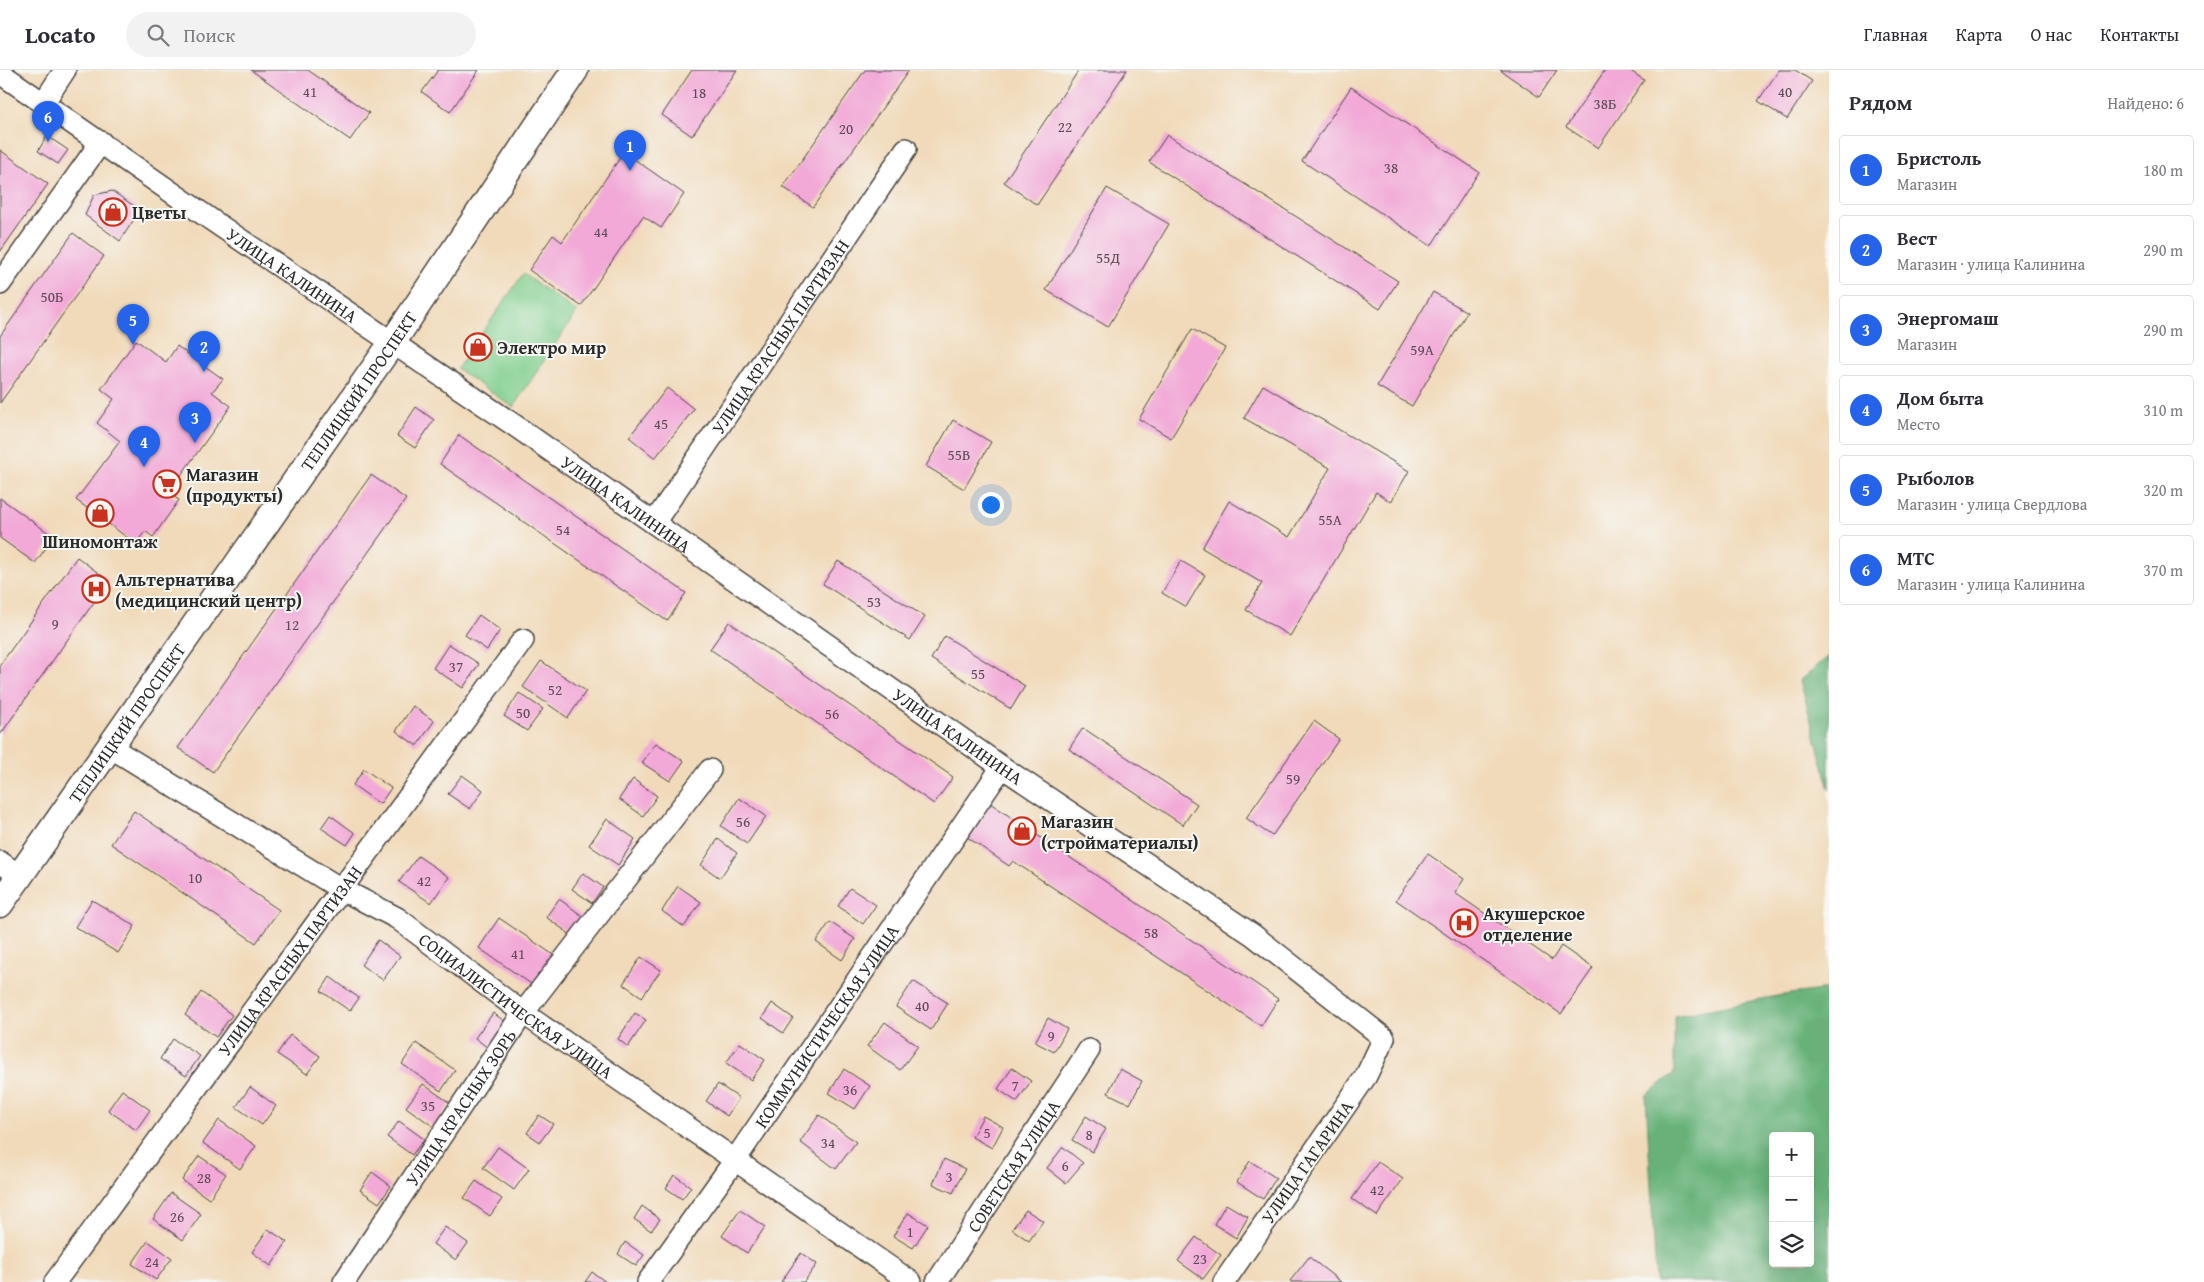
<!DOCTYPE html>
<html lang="ru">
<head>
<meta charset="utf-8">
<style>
  :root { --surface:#fff; --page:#f2f2f3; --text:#2b2b33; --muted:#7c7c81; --line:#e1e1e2; --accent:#2563eb }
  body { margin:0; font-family:"Gentium Book Plus",serif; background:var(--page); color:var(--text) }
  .controls { position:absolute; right:15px; bottom:15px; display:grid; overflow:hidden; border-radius:5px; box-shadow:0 5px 20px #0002 }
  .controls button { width:45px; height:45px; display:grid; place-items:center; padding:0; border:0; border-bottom:1px solid var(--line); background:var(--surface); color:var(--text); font:25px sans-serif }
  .you { position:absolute; left:990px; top:434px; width:18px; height:18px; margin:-12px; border:4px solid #fff; border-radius:50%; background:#1a73e8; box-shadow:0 0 0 8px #1a73e833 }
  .badge { display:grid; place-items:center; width:32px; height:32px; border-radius:50%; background:var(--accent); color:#fff; font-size:16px; font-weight:700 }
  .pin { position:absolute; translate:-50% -41px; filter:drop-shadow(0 1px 2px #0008) }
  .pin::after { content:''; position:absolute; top:26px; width:18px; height:15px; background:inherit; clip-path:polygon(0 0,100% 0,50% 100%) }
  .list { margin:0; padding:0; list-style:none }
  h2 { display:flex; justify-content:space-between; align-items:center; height:65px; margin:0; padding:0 20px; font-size:21px }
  h2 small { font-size:16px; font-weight:400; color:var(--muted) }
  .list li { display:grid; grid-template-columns:32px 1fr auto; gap:15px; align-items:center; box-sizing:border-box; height:70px; margin:0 10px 10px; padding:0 10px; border:1px solid var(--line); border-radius:5px }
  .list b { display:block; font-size:19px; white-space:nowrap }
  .list p { margin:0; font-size:16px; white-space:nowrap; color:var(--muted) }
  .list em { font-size:16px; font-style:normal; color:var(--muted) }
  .icon { flex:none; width:28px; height:28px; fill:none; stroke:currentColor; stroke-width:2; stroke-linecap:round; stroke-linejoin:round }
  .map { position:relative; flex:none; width:1829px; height:1212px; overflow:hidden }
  header { display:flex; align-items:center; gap:30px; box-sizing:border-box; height:70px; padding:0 25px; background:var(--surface); border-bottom:1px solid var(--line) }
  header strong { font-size:24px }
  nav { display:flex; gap:28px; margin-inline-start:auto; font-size:18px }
  .search { width:350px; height:45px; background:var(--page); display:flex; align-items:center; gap:12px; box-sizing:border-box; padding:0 18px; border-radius:28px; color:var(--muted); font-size:19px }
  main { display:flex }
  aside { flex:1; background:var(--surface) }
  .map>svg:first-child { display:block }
  .green { fill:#80cf8e; stroke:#567d5c }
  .forest { fill:#68b279; stroke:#4a6e52; fill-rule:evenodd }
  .building { fill:#f2a9d7 }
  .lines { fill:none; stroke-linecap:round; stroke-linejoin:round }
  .minor-casing { stroke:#494540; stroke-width:24 }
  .major-casing { stroke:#494540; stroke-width:29 }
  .minor { stroke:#fff; stroke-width:21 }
  .major { stroke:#fff; stroke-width:26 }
  .labels { text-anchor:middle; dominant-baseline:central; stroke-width:4; stroke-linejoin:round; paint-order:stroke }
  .number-label { font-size:15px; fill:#5d4a56 }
  .poi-label { font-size:18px; font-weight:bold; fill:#2b2b2b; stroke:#f6f6f2; text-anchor:start }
  .street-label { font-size:18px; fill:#2b2b2b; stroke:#f6f6f2 }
</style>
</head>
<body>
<header>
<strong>Locato</strong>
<div class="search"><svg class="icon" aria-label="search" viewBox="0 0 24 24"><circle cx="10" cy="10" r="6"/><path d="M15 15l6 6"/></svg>Поиск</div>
<nav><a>Главная</a><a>Карта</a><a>О нас</a><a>Контакты</a></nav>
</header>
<main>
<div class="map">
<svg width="1829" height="1212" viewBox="0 0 1829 1212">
  <rect width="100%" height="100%" fill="#f6f6f2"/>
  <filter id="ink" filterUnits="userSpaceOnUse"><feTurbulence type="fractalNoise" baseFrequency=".02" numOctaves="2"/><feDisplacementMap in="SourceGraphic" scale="10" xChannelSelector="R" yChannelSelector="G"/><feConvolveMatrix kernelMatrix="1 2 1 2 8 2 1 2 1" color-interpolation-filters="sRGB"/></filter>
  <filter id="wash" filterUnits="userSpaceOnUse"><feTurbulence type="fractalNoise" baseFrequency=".0096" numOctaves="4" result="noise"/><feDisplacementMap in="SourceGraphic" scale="20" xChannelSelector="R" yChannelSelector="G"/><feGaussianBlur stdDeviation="1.12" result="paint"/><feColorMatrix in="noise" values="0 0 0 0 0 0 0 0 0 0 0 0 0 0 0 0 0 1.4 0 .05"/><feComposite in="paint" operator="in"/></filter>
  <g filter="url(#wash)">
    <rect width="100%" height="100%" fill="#f1daba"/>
    <polygon class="green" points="523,204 577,242 513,337 457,299"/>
    <g class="forest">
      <polygon points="1829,586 1829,720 1800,610"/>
      <path d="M1829 919V1212H1656L1646 1026 1674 1003V946L1782 925ZM1773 1066H1810V1193H1773Z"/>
    </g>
    <g id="blocks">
      <g class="building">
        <polygon points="251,0 308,0 369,43 350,70"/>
        <polygon points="438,0 479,0 450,42 422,22"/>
        <polygon points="692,0 737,0 692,66 662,45"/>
        <polygon points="865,0 909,0 813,137 783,117"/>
        <polygon points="1079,0 1127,0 1037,135 1004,112"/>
        <polygon points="1500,0 1557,0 1539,27"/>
        <polygon points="1605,0 1629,0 1644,10 1598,78 1566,57"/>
        <polygon points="1779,0 1795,0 1812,11 1787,49 1758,31"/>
        <polygon points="1351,17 1479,102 1431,176 1302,91"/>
        <polygon points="1167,65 1398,211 1380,239 1149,92"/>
        <polygon points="47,66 68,80 58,94 38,81"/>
        <polygon points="0,80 48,114 0,182"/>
        <polygon points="624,82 684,124 661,158 643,146 581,236 529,200 553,165 562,172"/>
        <polygon points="1107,118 1169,154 1108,257 1046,220"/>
        <polygon points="112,121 140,140 120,171 85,145 94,125"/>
        <polygon points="73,163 104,186 0,333 0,266"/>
        <polygon points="1433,222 1467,242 1412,336 1377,316"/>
        <polygon points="1192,259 1225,278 1171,368 1139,349"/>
        <polygon points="136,270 166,292 177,276 223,309 212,322 231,336 168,423 179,430 153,467 145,461 136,474 76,430 120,371 97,353 114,329 101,319"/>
        <polygon points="1263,315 1409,401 1391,432 1376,422 1290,566 1246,540 1262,513 1202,478 1229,431 1289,467 1330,398 1244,348"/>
        <polygon points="667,318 694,339 655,388 629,367"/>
        <polygon points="416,337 434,350 415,378 397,366"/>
        <polygon points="953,350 991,372 964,419 926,396"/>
        <polygon points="459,365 686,523 667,551 440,394"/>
        <polygon points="371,405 406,429 213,702 178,678"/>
        <polygon points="0,428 54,467 35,493 0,468"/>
        <polygon points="77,487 109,511 0,665 0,595"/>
        <polygon points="838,491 925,547 910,570 823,514"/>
        <polygon points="1181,491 1205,505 1186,537 1162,523"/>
        <polygon points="479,545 500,560 487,580 465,565"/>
        <polygon points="729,552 953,707 934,734 710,579"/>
        <polygon points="945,566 1025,616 1011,639 931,589"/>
        <polygon points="449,574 479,594 463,618 433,598"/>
        <polygon points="541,591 586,621 568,648 523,617"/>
        <polygon points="519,623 543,639 527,661 504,646"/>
        <polygon points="413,636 434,651 417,676 396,661"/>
        <polygon points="1314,651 1339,669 1272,766 1246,748"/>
        <polygon points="1083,658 1197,734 1183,755 1069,679"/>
        <polygon points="656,673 684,691 670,711 642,693"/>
        <polygon points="364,699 391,718 380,734 353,715"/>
        <polygon points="462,705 483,720 470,739 448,724"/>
        <polygon points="633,709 657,726 643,746 619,729"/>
        <polygon points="739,728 766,746 747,774 721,756"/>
        <polygon points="990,733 1278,929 1261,956 1013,791 1009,796 967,767"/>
        <polygon points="134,741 279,840 256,873 111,774"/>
        <polygon points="330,745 355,763 347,775 321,758"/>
        <polygon points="607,749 635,769 618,795 589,775"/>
        <polygon points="718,769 737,783 720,808 701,795"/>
        <polygon points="1428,784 1464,809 1455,823 1552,890 1561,876 1593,898 1561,944 1396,830"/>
        <polygon points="418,786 449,807 431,833 399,812"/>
        <polygon points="583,803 603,817 592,833 572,819"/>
        <polygon points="678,816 701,832 684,857 662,841"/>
        <polygon points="850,818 876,835 863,854 838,836"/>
        <polygon points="559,829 584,847 571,865 546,847"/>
        <polygon points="92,830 135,856 118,883 75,857"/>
        <polygon points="499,848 558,888 537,918 479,878"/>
        <polygon points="830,852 855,869 842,890 816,872"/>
        <polygon points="378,870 400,886 383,910 361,895"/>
        <polygon points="641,887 661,900 642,927 623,914"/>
        <polygon points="330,907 359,928 350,941 321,921"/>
        <polygon points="913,911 948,933 931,960 896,937"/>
        <polygon points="201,922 232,945 216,967 185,945"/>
        <polygon points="772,933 793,948 783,963 762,948"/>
        <polygon points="493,943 510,955 492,981 475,968"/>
        <polygon points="635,943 646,950 628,977 618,969"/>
        <polygon points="1048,948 1067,959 1054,982 1035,972"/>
        <polygon points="885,952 918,976 900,1000 867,976"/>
        <polygon points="290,965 320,986 307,1004 277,984"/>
        <polygon points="173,969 200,986 186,1006 160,989"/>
        <polygon points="416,973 455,1000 441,1021 402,994"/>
        <polygon points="740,973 765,990 751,1010 726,993"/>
        <polygon points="1012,998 1031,1011 1017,1032 998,1019"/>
        <polygon points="844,999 870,1016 855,1039 829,1023"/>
        <polygon points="1120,999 1142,1011 1130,1034 1108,1023"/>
        <polygon points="423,1014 450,1033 434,1057 406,1037"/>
        <polygon points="718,1014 739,1028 727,1046 706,1031"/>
        <polygon points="250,1017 276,1036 262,1055 236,1037"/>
        <polygon points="122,1020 150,1040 136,1060 108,1040"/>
        <polygon points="539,1045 553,1054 540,1072 527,1063"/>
        <polygon points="819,1045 856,1072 836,1099 800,1072"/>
        <polygon points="983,1046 1003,1057 992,1078 972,1067"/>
        <polygon points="1086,1046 1106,1059 1092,1082 1072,1070"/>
        <polygon points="219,1050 256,1076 240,1099 203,1073"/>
        <polygon points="399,1051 424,1069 412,1085 387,1067"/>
        <polygon points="498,1077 529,1099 514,1120 483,1098"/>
        <polygon points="1063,1077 1083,1093 1066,1113 1047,1098"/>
        <polygon points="199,1086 226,1104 209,1129 182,1110"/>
        <polygon points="944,1089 965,1099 953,1123 933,1114"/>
        <polygon points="1250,1091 1276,1108 1263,1129 1237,1112"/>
        <polygon points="1378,1092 1403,1109 1377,1146 1352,1129"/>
        <polygon points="372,1102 391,1116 379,1133 360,1120"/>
        <polygon points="674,1105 691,1117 682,1129 666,1118"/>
        <polygon points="476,1111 502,1129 490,1146 464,1128"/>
        <polygon points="171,1123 201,1144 183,1170 153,1149"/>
        <polygon points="1226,1134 1248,1147 1236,1168 1214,1154"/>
        <polygon points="642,1136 660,1149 651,1161 634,1149"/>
        <polygon points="740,1140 765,1157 747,1183 722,1166"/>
        <polygon points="1026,1140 1043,1151 1029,1171 1012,1159"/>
        <polygon points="908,1143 928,1155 913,1178 893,1166"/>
        <polygon points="445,1157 468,1173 456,1190 433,1174"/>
        <polygon points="268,1159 287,1172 271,1196 252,1182"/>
        <polygon points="1196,1167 1221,1185 1203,1209 1178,1191"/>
        <polygon points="148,1171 172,1188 156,1210 132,1194"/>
        <polygon points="625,1172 644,1185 636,1196 618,1184"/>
        <polygon points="801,1183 817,1194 804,1212 781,1212"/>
        <polygon points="1309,1187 1341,1212 1292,1212 1290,1211"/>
        <polygon points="592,1202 606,1212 585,1212"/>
      </g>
    </g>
  </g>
  <g filter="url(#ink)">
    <use href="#blocks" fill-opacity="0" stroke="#494540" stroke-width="1"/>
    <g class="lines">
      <g class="minor-casing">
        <g id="minor">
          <path id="s1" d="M0 3 213 151 514 355 1002 697 1253 865 1384 968 1366 1006 1224 1212"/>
          <polyline points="44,32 65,0"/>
          <polyline points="0,214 101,72"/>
          <path id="s2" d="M654 453 906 79"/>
          <path id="s3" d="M110 677 341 819 397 848 523 943 911 1212"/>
          <polyline points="0,792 20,806"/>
          <path id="s4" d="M55 1212 523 570"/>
          <path id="s5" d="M344 1212 523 943 710 700"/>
          <path id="s6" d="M648 1212 735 1090 1002 697"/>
          <path id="s7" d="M937 1212 1089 980"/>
        </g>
      </g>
      <g class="major-casing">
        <g id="major">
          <path id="s8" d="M0 834 392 273 575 0"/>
        </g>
      </g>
      <use href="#minor" class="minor"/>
      <use href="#major" class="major"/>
    </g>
  </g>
  <defs>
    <g id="shop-ring" transform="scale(1.4375)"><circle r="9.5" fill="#f6f6f2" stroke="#c8321e" stroke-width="1.5"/><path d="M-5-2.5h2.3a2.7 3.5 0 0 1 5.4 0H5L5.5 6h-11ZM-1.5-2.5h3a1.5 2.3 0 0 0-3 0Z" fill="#c8321e"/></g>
    <g id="supermarket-ring" transform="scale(1.4375)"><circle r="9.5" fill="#f6f6f2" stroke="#c8321e" stroke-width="1.5"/><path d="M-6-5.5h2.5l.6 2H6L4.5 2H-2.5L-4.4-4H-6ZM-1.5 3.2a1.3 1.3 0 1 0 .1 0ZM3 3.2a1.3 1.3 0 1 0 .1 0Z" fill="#c8321e"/></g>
    <g id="hospital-ring" transform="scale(1.4375)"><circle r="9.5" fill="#f6f6f2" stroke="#c8321e" stroke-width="1.5"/><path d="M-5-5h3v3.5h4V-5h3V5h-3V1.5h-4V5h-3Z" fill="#c8321e"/></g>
  </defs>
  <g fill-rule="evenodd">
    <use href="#shop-ring" x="113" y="142"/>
    <use href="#shop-ring" x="478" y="277"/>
    <use href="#supermarket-ring" x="167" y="414"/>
    <use href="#shop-ring" x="100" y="443"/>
    <use href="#hospital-ring" x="96" y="519"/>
    <use href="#shop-ring" x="1022" y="761"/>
    <use href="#hospital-ring" x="1464" y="853"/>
  </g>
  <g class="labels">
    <g class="number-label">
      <text x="310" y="21">41</text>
      <text x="1785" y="21">40</text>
      <text x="699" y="22">18</text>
      <text x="1605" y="33">38Б</text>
      <text x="1065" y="56">22</text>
      <text x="846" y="58">20</text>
      <text x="1391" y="97">38</text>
      <text x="601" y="161">44</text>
      <text x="1108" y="187">55Д</text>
      <text x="52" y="226">50Б</text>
      <text x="1422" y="279">59А</text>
      <text x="661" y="353">45</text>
      <text x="959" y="384">55В</text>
      <text x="1330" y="449">55А</text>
      <text x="563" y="459">54</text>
      <text x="874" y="531">53</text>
      <text x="55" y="553">9</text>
      <text x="292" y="554">12</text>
      <text x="456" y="596">37</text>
      <text x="978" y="603">55</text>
      <text x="555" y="619">52</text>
      <text x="523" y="642">50</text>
      <text x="832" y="643">56</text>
      <text x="1293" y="708">59</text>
      <text x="743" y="751">56</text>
      <text x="195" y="807">10</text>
      <text x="424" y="810">42</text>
      <text x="1151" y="862">58</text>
      <text x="518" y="883">41</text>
      <text x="922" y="935">40</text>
      <text x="1051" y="965">9</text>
      <text x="1015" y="1015">7</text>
      <text x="850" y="1019">36</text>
      <text x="428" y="1035">35</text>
      <text x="987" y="1062">5</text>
      <text x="1089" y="1064">8</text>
      <text x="828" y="1072">34</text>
      <text x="1065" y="1095">6</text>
      <text x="949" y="1106">3</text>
      <text x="204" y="1107">28</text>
      <text x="1377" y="1119">42</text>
      <text x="177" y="1146">26</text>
      <text x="910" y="1161">1</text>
      <text x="1200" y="1188">23</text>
      <text x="152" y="1191">24</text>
    </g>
    <g class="poi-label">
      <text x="132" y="142">Цветы</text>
      <text x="497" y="277">Электро мир</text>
      <text x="186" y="404">Магазин<tspan x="186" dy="21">(продукты)</tspan></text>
      <text x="100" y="471" text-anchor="middle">Шиномонтаж</text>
      <text x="115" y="509">Альтернатива<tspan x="115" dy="21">(медицинский центр)</tspan></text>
      <text x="1041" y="751">Магазин<tspan x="1041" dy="21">(стройматериалы)</tspan></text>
      <text x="1483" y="843">Акушерское<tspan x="1483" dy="21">отделение</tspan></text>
    </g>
    <g class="street-label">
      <text stroke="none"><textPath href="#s1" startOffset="355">УЛИЦА КАЛИНИНА</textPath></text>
      <text stroke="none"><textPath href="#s2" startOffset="225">УЛИЦА КРАСНЫХ ПАРТИЗАН</textPath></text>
      <text stroke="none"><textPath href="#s8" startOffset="626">ТЕПЛИЦКИЙ ПРОСПЕКТ</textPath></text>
      <text stroke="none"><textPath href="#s1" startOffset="760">УЛИЦА КАЛИНИНА</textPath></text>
      <text stroke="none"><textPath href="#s8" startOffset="221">ТЕПЛИЦКИЙ ПРОСПЕКТ</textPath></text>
      <text stroke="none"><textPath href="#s1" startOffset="1165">УЛИЦА КАЛИНИНА</textPath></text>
      <text stroke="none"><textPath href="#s4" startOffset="398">УЛИЦА КРАСНЫХ ПАРТИЗАН</textPath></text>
      <text stroke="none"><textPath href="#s3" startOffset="482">СОЦИАЛИСТИЧЕСКАЯ УЛИЦА</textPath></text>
      <text stroke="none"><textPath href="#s6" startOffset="312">КОММУНИСТИЧЕСКАЯ УЛИЦА</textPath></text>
      <text stroke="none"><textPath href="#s5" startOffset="210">УЛИЦА КРАСНЫХ ЗОРЬ</textPath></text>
      <text transform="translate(1307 1092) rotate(-55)">УЛИЦА ГАГАРИНА</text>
      <text stroke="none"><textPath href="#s7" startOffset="139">СОВЕТСКАЯ УЛИЦА</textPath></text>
    </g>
  </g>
</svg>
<div class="controls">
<button>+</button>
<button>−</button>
<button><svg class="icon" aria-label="layers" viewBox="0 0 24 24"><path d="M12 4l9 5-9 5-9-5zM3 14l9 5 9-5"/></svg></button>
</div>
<div class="you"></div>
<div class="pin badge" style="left:630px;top:101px">1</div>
<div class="pin badge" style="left:204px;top:302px">2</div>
<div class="pin badge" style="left:195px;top:373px">3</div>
<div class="pin badge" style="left:144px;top:397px">4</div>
<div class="pin badge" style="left:133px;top:275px">5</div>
<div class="pin badge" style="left:48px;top:72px">6</div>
</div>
<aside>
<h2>Рядом<small>Найдено: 6</small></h2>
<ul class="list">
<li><span class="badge">1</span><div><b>Бристоль</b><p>Магазин</p></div><em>180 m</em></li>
<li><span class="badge">2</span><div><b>Вест</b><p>Магазин · улица Калинина</p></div><em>290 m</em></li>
<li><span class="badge">3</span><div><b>Энергомаш</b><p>Магазин</p></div><em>290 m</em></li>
<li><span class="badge">4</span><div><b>Дом быта</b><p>Место</p></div><em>310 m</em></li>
<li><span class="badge">5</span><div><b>Рыболов</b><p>Магазин · улица Свердлова</p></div><em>320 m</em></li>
<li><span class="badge">6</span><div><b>МТС</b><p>Магазин · улица Калинина</p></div><em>370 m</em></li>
</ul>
</aside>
</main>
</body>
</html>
